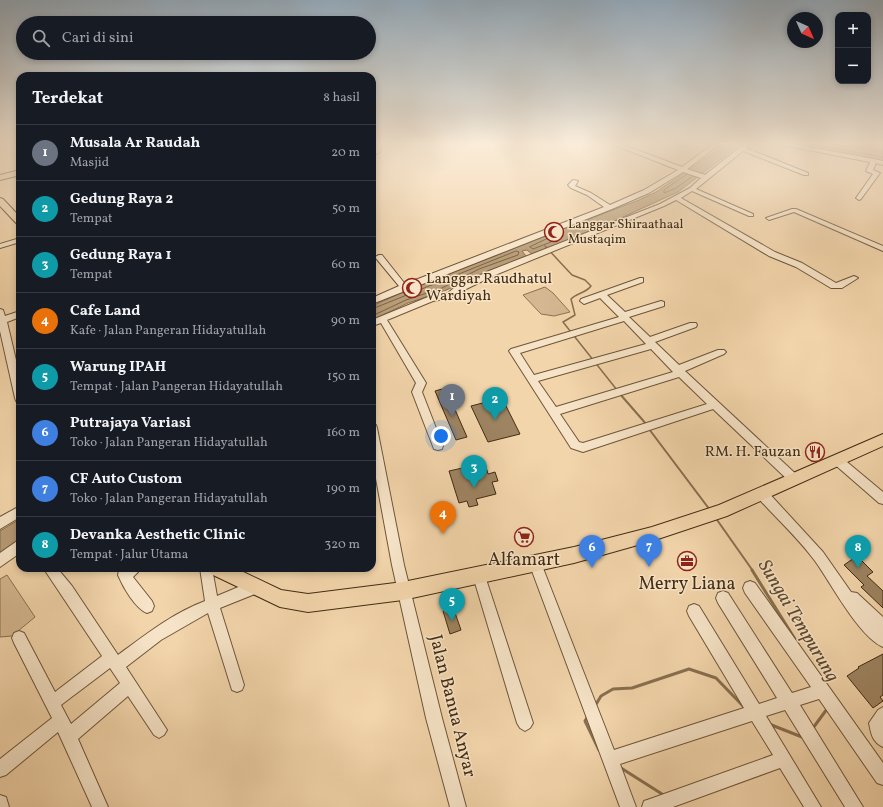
<!DOCTYPE html>
<html lang="id">
<head>
<meta charset="utf-8">
<style>
  :root { --surface:#171b24; --page:#20242c; --text:#f1f3f6; --muted:#9ea1a6; --line:#363941; --accent:#0f766e }
  body { margin:0; font-family:Vollkorn,serif; background:var(--page); color:var(--text) }
  .controls { position:absolute; right:12px; top:12px; display:grid; overflow:hidden; border-radius:8px; box-shadow:0 2px 6px #0003 }
  .controls button { width:36px; height:36px; display:grid; place-items:center; padding:0; border:0; border-bottom:1px solid var(--line); background:var(--surface); color:var(--text); font:20px sans-serif }
  .compass { position:absolute; left:787px; top:12px; width:36px; height:36px; border-radius:50%; background:var(--surface); box-shadow:0 2px 6px #0003; rotate:135deg }
  .you { position:absolute; left:441px; top:436px; width:14px; height:14px; margin:-10px; border:3px solid #fff; border-radius:50%; background:#1a73e8; box-shadow:0 0 0 6px #1a73e833 }
  .badge { display:grid; place-items:center; width:26px; height:26px; border-radius:50%; background:var(--accent); color:#fff; font-size:13px; font-weight:700 }
  .pin { position:absolute; translate:-50% -33px; filter:drop-shadow(0 1px 2px #0008) }
  .pin::after { content:''; position:absolute; top:21px; width:14px; height:12px; background:inherit; clip-path:polygon(0 0,100% 0,50% 100%) }
  .list { margin:0; padding:0; list-style:none }
  h2 { display:flex; justify-content:space-between; align-items:center; height:52px; margin:0; padding:0 16px; font-size:17px }
  h2 small { font-size:13px; font-weight:400; color:var(--muted) }
  .list li { display:grid; grid-template-columns:26px 1fr auto; gap:12px; align-items:center; box-sizing:border-box; height:56px; padding:0 16px; border-top:1px solid var(--line) }
  .list b { display:block; font-size:15px; white-space:nowrap }
  .list p { margin:0; font-size:13px; white-space:nowrap; color:var(--muted) }
  .list em { font-size:13px; font-style:normal; color:var(--muted) }
  .icon { flex:none; width:22px; height:22px; fill:none; stroke:currentColor; stroke-width:2; stroke-linecap:round; stroke-linejoin:round }
  .map { position:relative; flex:none; width:883px; height:807px; overflow:hidden }
  .search { position:absolute; background:var(--surface); box-shadow:0 2px 6px #0003; left:16px; top:16px; width:360px; height:44px; display:flex; align-items:center; gap:10px; box-sizing:border-box; padding:0 14px; border-radius:22px; color:var(--muted); font-size:15px }
  .panel { position:absolute; background:var(--surface); box-shadow:0 2px 6px #0003; left:16px; top:72px; width:360px; height:500px; border-radius:12px }
  .map>svg:first-child { display:block }
  .green { fill:#d5b891; stroke:#8c7252 }
  .water { fill:#b79c77; stroke:#886f4f }
  .lines { fill:none; stroke-linecap:round; stroke-linejoin:round }
  .shore { stroke:#7c6445; stroke-width:1 }
  .stream-far2 { stroke:#886f4f; stroke-width:1.5 }
  .stream-far1 { stroke:#886f4f; stroke-width:2 }
  .stream { stroke:#886f4f; stroke-width:3 }
  .building { fill:#9e8462; stroke:#422c13 }
  .minor-casing { stroke:#6e5639; stroke-width:2 }
  .major-casing { stroke:#422c13; stroke-width:2 }
  .minor { fill:#f7e4c8; fill-rule:evenodd }
  .major { fill:#f3d5ab; fill-rule:evenodd }
  .labels { text-anchor:middle; dominant-baseline:central; stroke-width:3; stroke-linejoin:round; paint-order:stroke }
  .far-poi-label { font-size:13px; fill:#422c13; stroke:#f7e4c8; text-anchor:start }
  .poi-label { font-size:15px; fill:#422c13; stroke:#f7e4c8; text-anchor:start }
  .near-poi-label { font-size:18px; fill:#422c13; stroke:#f7e4c8 }
  .near-street-label { font-size:18px; fill:#422c13; stroke:#f7e4c8 }
  .near-water-label { font-size:19px; font-style:italic; fill:#5f482c; stroke:#f7e4c8 }
</style>
</head>
<body>
<div class="map">
<svg width="883" height="807" viewBox="0 0 883 807">
  <rect width="100%" height="100%" fill="#f3d5ab"/>
  <filter id="stains"><feTurbulence type="fractalNoise" baseFrequency=".005" numOctaves="4"/><feColorMatrix values="0 0 0 0 .2 0 0 0 0 .09 0 0 0 0 .02 0 0 0 .5 -.17"/></filter>
  <radialGradient id="worn" r=".72"><stop offset=".6" stop-color="#630" stop-opacity="0"/><stop offset="1" stop-color="#630" stop-opacity=".3"/></radialGradient>
  <g class="green">
    <polygon points="545,287 553,293 570,312 554,316 541,314 523,295"/>
    <polygon points="7,575 35,617 12,636 0,637 0,579"/>
  </g>
  <g class="water">
    <polygon points="721,144 741,144 678,192 601,227 532,254 527,250 522,251 526,256 444,291 408,303 372,320 372,306 408,290 551,234 553,235 560,233 558,231 639,200 656,192 716,151"/>
    <polygon points="790,144 883,144 883,161"/>
    <polygon points="20,519 20,542 0,555 0,531"/>
  </g>
  <g class="lines">
    <g class="shore">
      <polyline points="811,144 883,157"/>
      <polyline points="838,144 883,152"/>
      <polyline points="687,174 664,190 664,193 676,188 693,176"/>
      <polygon points="549,238 552,240 551,242 533,249 530,247"/>
      <polyline points="372,309 516,251 519,252 518,255 479,269 442,288 406,300 372,316"/>
    </g>
    <path class="stream-far2" d="M545 246 572 275 585 280 591 286C586 293 577 293 571 299L575 315 563 322 617 390"/>
    <g class="stream-far1">
      <polyline points="616,389 617,390"/>
      <polyline points="620,394 647,425"/>
      <polyline points="649,429 710,510"/>
      <polyline points="715,517 753,571"/>
    </g>
    <g class="stream">
      <polyline points="752,570 798,644"/>
      <polyline points="595,706 601,696 613,689 632,688 689,669 716,678 743,706"/>
      <polyline points="588,716 585,721 599,750"/>
      <polyline points="769,724 802,737"/>
      <polyline points="813,728 827,709"/>
      <polyline points="621,768 662,794"/>
    </g>
  </g>
  <g class="building">
    <polygon points="442,389 446,397 449,396 467,437 456,440 435,391"/>
    <polygon points="502,398 520,434 488,442 471,406"/>
    <polygon points="485,463 488,474 495,472 498,481 492,482 496,494 476,499 478,505 469,507 467,501 459,503 449,471"/>
    <polygon points="854,558 857,561 860,559 873,572 867,576 883,591 883,608 861,587 864,585 844,565"/>
    <polygon points="453,607 461,630 450,634 443,611"/>
    <polygon points="883,654 883,695 880,697 883,701 873,708 847,676 859,668 858,667"/>
  </g>
  <g class="lines">
    <g class="minor-casing">
      <g id="minor">
        <polygon points="376,144 382,144 380,152 377,154 374,152"/>
        <polygon points="612,144 621,144 682,167 713,144 720,144 687,169 705,175 744,144 751,144 746,148 808,173 808,175 804,175 743,151 696,189 753,214 753,216 749,216 692,191 681,198 775,252 802,263 836,283 854,276 858,278 842,288 831,288 796,267 769,256 676,200 664,206 495,275 460,292 454,297 433,301 387,320 426,383 422,392 443,446 442,449 438,450 434,449 412,392 416,383 381,323 372,326 372,320 428,297 448,293 454,288 489,271 660,204 690,188 701,178 683,172 649,193 612,209 372,304 372,298 399,286 375,257 379,255 382,255 405,284 604,207 587,195 571,188 568,185 573,180 578,181 575,186 591,193 610,205 644,190 678,170"/>
        <polygon points="777,144 792,144 874,159 883,161 883,165 876,163 873,170 880,173 861,199 859,200 856,198 873,174 866,171 870,162"/>
        <polygon points="792,209 796,209 883,246 883,251 794,212 769,220 766,218"/>
        <polygon points="20,238 20,242 0,248 0,244"/>
        <path d="M640 278H643V282L607 295 625 312 661 301 664 302V306L629 317 650 337 690 323H696L697 325 696 327 655 342 679 365 718 350H724L726 352 724 354 685 371 798 476 800 479 798 482 794 484 790 482 713 409 583 452 571 448 509 351 511 349 619 317 600 298 584 304 580 301 581 299ZM624 321 646 344 534 375 520 353ZM651 349 673 372 556 407 538 381ZM679 377 707 404 583 443 579 442 560 414Z"/>
        <polygon points="0,309 3,310 5,316 20,311 20,317 7,322 20,377 20,402 16,401 15,398 0,331"/>
        <polygon points="372,424 376,425 377,428 404,565 442,718 466,807 450,807 426,718 392,565 372,457"/>
        <polygon points="837,455 841,457 883,492 883,504 879,503 833,463 832,460 833,457"/>
        <path d="M762 489 766 490 823 552 851 592 857 593 883 617V647C859 637 831 583 815 561 799 539 777 519 758 498L756 494 758 490Z"/>
        <polygon points="20,506 20,517 0,529 0,517"/>
        <polygon points="20,539 20,553 0,567 0,553"/>
        <polygon points="535,557 539,559 541,563 614,750 744,708 689,616 687,611 689,606 694,604 699,606 759,704 777,698 718,603 716,598 718,593 723,591 728,593 792,693 811,687 745,593 743,588 745,583 750,581 755,583 883,763 883,785 877,783 819,699 800,705 863,807 845,807 785,710 766,716 821,807 804,807 780,768 673,807 642,807 644,801 650,799 773,755 752,721 620,764 636,807 620,807 529,563 531,559"/>
        <path d="M47 568H57L72 586 118 655C145 635 173 613 205 601L200 568H212L217 596 255 580 260 582 262 587 260 592 220 608 244 685 242 690 237 692 232 690 208 613 161 640 126 667 167 730 164 735 159 738 154 735 128 696 78 739 108 807H92L58 732 6 775 0 777V759L52 718 14 643 12 638 14 633 19 631 24 633 55 692 102 656 46 572ZM110 668 120 683 71 724 61 705Z"/>
        <path d="M123 568H140L138 572 133 577 152 601 154 606 152 611 147 613C135 608 123 587 118 575L119 570Z"/>
        <polygon points="479,570 484,571 485,576 533,723 530,728 525,731 520,728 517,723 473,576 474,571"/>
        <path d="M883 707V747C872 742 871 733 869 723L878 710Z"/>
        <polygon points="0,795 6,797 9,807 0,807"/>
      </g>
    </g>
    <g class="major-casing">
      <g id="major">
        <polygon points="20,170 20,175 0,180 0,175"/>
        <polygon points="0,198 3,199 20,217 20,225 17,224 0,206"/>
        <polygon points="883,434 883,446 727,516 652,541 574,563 403,600 308,612 280,607 211,574 209,568 235,568 281,590 308,594 403,582 574,547 652,527 719,505"/>
      </g>
    </g>
    <use href="#minor" class="minor"/>
    <use href="#major" class="major"/>
  </g>
  <linearGradient id="sky" x2="0" y2="1"><stop stop-color="#94aabb"/><stop offset="0.56" stop-color="#faecd9"/><stop offset="1" stop-color="#faecd9" stop-opacity="0"/></linearGradient>
  <rect width="883" height="257" fill="url(#sky)"/>
  <defs>
    <g id="mosque-ring" transform="scale(1)"><circle r="9.5" fill="#f7e4c8" stroke="#8f2418" stroke-width="1.5"/><path d="M3.5-4.9A6 6 0 1 0 3.5 4.9A5 5 0 1 1 3.5-4.9Z" fill="#8f2418"/></g>
    <g id="restaurant-ring" transform="scale(1)"><circle r="9.5" fill="#f7e4c8" stroke="#8f2418" stroke-width="1.5"/><path d="M-5-6h1v4h1v-4h1v4h1v-4h1v5L-1.5 .5V6h-2V.5L-5-1ZM5-6V6H3V1.5H1.5Q1.5-4 5-6Z" fill="#8f2418"/></g>
    <g id="supermarket-ring" transform="scale(1)"><circle r="9.5" fill="#f7e4c8" stroke="#8f2418" stroke-width="1.5"/><path d="M-6-5.5h2.5l.6 2H6L4.5 2H-2.5L-4.4-4H-6ZM-1.5 3.2a1.3 1.3 0 1 0 .1 0ZM3 3.2a1.3 1.3 0 1 0 .1 0Z" fill="#8f2418"/></g>
    <g id="office-ring" transform="scale(1)"><circle r="9.5" fill="#f7e4c8" stroke="#8f2418" stroke-width="1.5"/><path d="M-6-3h4V-5.5h4V-3h4V5H-6ZM-1-4.5V-3h2v-1.5ZM-6 0V1H6V0Z" fill="#8f2418"/></g>
  </defs>
  <g fill-rule="evenodd">
    <use href="#mosque-ring" x="554" y="232"/>
    <use href="#mosque-ring" x="412" y="288"/>
    <use href="#restaurant-ring" x="815" y="452"/>
    <use href="#supermarket-ring" x="524" y="537"/>
    <use href="#office-ring" x="687" y="561"/>
  </g>
  <g class="labels">
    <g class="far-poi-label">
      <text x="568" y="225">Langgar Shiraathaal<tspan x="568" dy="15">Mustaqim</tspan></text>
    </g>
    <g class="poi-label">
      <text x="426" y="279">Langgar Raudhatul<tspan x="426" dy="17">Wardiyah</tspan></text>
      <text x="801" y="452" text-anchor="end">RM. H. Fauzan</text>
    </g>
    <g class="near-poi-label">
      <text x="524" y="560">Alfamart</text>
      <text x="687" y="584">Merry Liana</text>
    </g>
    <g class="near-street-label">
      <text transform="translate(452 706) rotate(76)">Jalan Banua Anyar</text>
    </g>
    <g class="near-water-label">
      <text transform="translate(798 621) rotate(59)">Sungai Tempurung</text>
    </g>
  </g>
  <rect width="100%" height="100%" filter="url(#stains)"/>
  <rect width="100%" height="100%" fill="url(#worn)"/>
</svg>
<div class="controls">
<button>+</button>
<button>−</button>
</div>
<svg class="compass" viewBox="-18 -18 36 36"><path d="M0-13l5 13h-10z" fill="#e53935"/><path d="M0 13l5-13h-10z" fill="#9ea1a6"/></svg>
<div class="you"></div>
<div class="pin badge" style="left:452px;top:417px;background:#6b7280">1</div>
<div class="pin badge" style="left:495px;top:420px;background:#0f9aa8">2</div>
<div class="pin badge" style="left:474px;top:488px;background:#0f9aa8">3</div>
<div class="pin badge" style="left:443px;top:534px;background:#e8710a">4</div>
<div class="pin badge" style="left:452px;top:621px;background:#0f9aa8">5</div>
<div class="pin badge" style="left:592px;top:568px;background:#3f7fe0">6</div>
<div class="pin badge" style="left:649px;top:567px;background:#3f7fe0">7</div>
<div class="pin badge" style="left:858px;top:568px;background:#0f9aa8">8</div>
<div class="search"><svg class="icon" aria-label="search" viewBox="0 0 24 24"><circle cx="10" cy="10" r="6"/><path d="M15 15l6 6"/></svg>Cari di sini</div>
<section class="panel">
<h2>Terdekat<small>8 hasil</small></h2>
<ul class="list">
<li><span class="badge" style="background:#6b7280">1</span><div><b>Musala Ar Raudah</b><p>Masjid</p></div><em>20 m</em></li>
<li><span class="badge" style="background:#0f9aa8">2</span><div><b>Gedung Raya 2</b><p>Tempat</p></div><em>50 m</em></li>
<li><span class="badge" style="background:#0f9aa8">3</span><div><b>Gedung Raya 1</b><p>Tempat</p></div><em>60 m</em></li>
<li><span class="badge" style="background:#e8710a">4</span><div><b>Cafe Land</b><p>Kafe · Jalan Pangeran Hidayatullah</p></div><em>90 m</em></li>
<li><span class="badge" style="background:#0f9aa8">5</span><div><b>Warung IPAH</b><p>Tempat · Jalan Pangeran Hidayatullah</p></div><em>150 m</em></li>
<li><span class="badge" style="background:#3f7fe0">6</span><div><b>Putrajaya Variasi</b><p>Toko · Jalan Pangeran Hidayatullah</p></div><em>160 m</em></li>
<li><span class="badge" style="background:#3f7fe0">7</span><div><b>CF Auto Custom</b><p>Toko · Jalan Pangeran Hidayatullah</p></div><em>190 m</em></li>
<li><span class="badge" style="background:#0f9aa8">8</span><div><b>Devanka Aesthetic Clinic</b><p>Tempat · Jalur Utama</p></div><em>320 m</em></li>
</ul>
</section>
</div>
</body>
</html>
